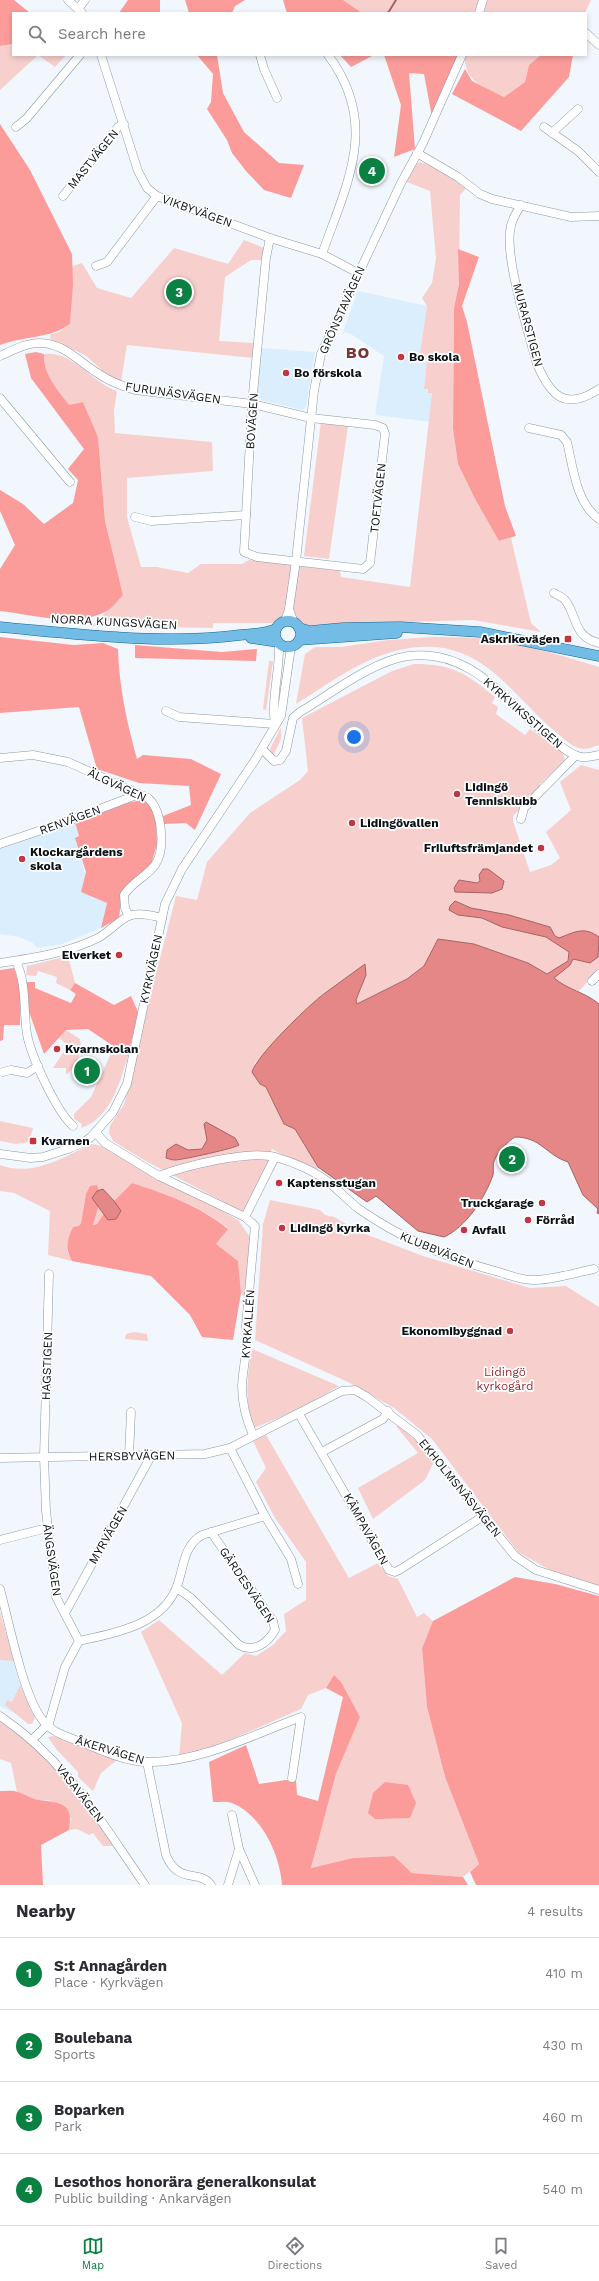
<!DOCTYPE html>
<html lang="en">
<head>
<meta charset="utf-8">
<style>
  :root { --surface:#fff; --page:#f2f2f3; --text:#2b2b33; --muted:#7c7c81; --line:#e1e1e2; --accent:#0b8043 }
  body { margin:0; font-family:"Work Sans",sans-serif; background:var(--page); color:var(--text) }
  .you { position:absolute; left:354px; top:737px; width:14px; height:14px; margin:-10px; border:3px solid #fff; border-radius:50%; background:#1a73e8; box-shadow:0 0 0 6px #1a73e833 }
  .badge { display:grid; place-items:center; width:26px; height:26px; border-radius:50%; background:var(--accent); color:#fff; font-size:13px; font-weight:700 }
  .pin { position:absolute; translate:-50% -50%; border:2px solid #fff; box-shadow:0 1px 4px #0006 }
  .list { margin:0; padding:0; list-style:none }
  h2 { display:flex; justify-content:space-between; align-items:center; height:52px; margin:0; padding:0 16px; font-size:17px }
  h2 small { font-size:13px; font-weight:400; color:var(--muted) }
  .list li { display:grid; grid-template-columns:26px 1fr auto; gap:12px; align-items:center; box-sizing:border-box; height:72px; padding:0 16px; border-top:1px solid var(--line) }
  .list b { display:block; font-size:15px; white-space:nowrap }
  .list p { margin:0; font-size:13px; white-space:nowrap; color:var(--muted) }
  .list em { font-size:13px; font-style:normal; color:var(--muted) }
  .icon { flex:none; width:22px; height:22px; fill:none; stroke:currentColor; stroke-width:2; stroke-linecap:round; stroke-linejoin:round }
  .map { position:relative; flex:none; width:599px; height:1885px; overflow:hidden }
  .search { position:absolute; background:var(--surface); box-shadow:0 2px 6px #0003; left:12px; right:12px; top:12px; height:44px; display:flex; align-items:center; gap:10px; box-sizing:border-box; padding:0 14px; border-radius:0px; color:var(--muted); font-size:15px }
  .sheet { height:340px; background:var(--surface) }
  nav { display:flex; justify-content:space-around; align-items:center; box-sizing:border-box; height:56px; border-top:1px solid var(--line); background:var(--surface); font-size:11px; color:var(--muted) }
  nav a { display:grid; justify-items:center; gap:2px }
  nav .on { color:var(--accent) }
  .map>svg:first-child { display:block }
  .built { fill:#dbeefd }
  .green { fill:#f7d0ce }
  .forest { fill:#fb9c9a }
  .water { fill:#e58786; stroke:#a46464 }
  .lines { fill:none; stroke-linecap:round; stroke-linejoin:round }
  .stream { stroke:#a46464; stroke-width:2 }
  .minor-casing { stroke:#8998a5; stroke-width:9 }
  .major-casing { stroke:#126492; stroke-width:11 }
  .minor { stroke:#fff; stroke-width:8 }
  .major { stroke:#73bce6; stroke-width:10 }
  .poi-dot { fill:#c53541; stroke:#fff; stroke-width:1.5 }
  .labels { text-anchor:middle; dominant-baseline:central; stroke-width:3.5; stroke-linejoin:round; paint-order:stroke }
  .street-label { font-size:12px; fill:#0b1115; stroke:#fff }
  .poi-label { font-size:12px; font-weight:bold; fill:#0b1115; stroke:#fff; text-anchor:start }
  .park-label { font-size:12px; fill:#952830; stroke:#fff }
  .district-label { font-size:16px; font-weight:bold; letter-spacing:1px; fill:#7b3435; stroke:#fff }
</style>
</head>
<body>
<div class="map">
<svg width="599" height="1885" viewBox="0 0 599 1885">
  <rect width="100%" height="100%" fill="#f1f7fd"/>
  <g class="built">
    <polygon points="358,291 427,306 419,358 427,360 424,388 432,393 431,422 375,415 384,356 351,334 343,332"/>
    <polygon points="262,348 315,352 306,407 303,410 261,400 259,398 257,394"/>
    <polygon points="75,822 79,836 75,837 86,877 81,892 107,903 101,928 62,944 37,948 33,943 19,937 0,934 0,849"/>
    <polygon points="0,1614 30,1721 0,1706"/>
  </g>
  <g class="green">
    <polygon points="343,0 591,0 585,13 362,13"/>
    <polygon points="13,44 13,55 66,55 55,67 38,55 0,90 0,46"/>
    <path d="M464 55H541L529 65 525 82 504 97C481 85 466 83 464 55Z"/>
    <path d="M420 162 429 165 467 187 460 195 459 284 454 308 453 429 458 464 475 499 499 541 511 538 531 623 541 632 473 620 310 625 300 624 296 620H280L276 623H213V628L92 626 123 595 105 521 98 437 83 402 69 406C58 390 43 374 44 354 73 350 92 383 117 391L114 411 115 433 212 442 213 471 127 478V517L141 567H157L188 573 201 564H242L249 560 340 571 341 577 410 587 432 393H428V389H424L427 360 419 359 427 306 422 298 432 283 436 258 430 191 407 182 416 164Z"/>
    <polygon points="244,240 264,248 262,260 251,260 225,277 219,341 255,343 253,358 127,345 121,382 104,372 85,355 50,339 51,334 59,332 70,324 72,266 82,263 97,288 131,298 174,248 228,264"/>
    <polygon points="321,422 348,426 329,559 304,556"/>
    <path d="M431 637C446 637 462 637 477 638 519 642 559 655 599 667V745C594 746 589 749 584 749 574 748 566 741 558 734 508 693 482 635 404 649 365 656 330 683 296 704L305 654 315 647H341L388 640Z"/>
    <polygon points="269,661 273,661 266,710 263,709"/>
    <path d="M414 664C452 664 466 673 495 697L492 703 498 707 496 714 525 735 530 729 562 751 565 760 540 784 539 790 513 816V821L530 872 551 865 560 858 546 832 571 810 560 782 581 765 599 770V969L579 991 566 988 551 976 528 963 474 944 438 939 424 966 407 979 357 1004 356 1000 362 988 365 964 324 993 255 1063 260 1084 266 1087 284 1124 295 1129 318 1167V1174L272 1149 264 1172 243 1212 142 1159 113 1141 109 1133 110 1126 124 1104 132 1078 143 1025 176 896 197 900 207 862 250 813 300 780 308 771 302 718 392 671Z"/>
    <polygon points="281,727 281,739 273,756 270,753 271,747"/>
    <polygon points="68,956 75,983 70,990 56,983 57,977 38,971 36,976 26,975 27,966"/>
    <path d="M66 1030 80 1039C83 1051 77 1066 67 1074H66V1068H53L68 1045 58 1037Z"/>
    <path d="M114 1047 128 1056C120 1082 110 1119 81 1128L82 1124 74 1119V1114L91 1097Z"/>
    <polygon points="0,1121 33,1128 29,1142 16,1144 0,1141"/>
    <path d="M91 1144C109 1143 215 1207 238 1220L250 1237 247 1301 241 1293 238 1261 216 1244 228 1228C200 1206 166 1194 132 1183L108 1207 97 1224 92 1225 86 1194 81 1223 67 1251 72 1261 48 1255 50 1211 14 1193 0 1191V1165C32 1177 63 1158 91 1144Z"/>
    <polygon points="512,1150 514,1162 526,1160 512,1172 503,1164"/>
    <polygon points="270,1200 320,1210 325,1215 334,1217 360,1232 423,1256 530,1288 566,1286 599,1307 599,1586 550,1570 518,1552 432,1439 394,1408 348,1382 255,1340 263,1224"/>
    <polygon points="134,1332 147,1334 148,1341 125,1339 126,1334"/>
    <path d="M252 1349 339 1386 298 1410 254 1428C244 1401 247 1377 252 1349Z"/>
    <polygon points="396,1426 400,1426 432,1455 433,1464 425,1480 373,1519 358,1488 418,1453"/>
    <polygon points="266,1435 349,1578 378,1563 388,1576 398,1579 417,1617 424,1613 433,1621 422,1648 427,1707 445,1777 479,1864 463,1877 412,1873 394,1856 354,1858 311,1868 336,1774 360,1717 334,1676 326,1688 308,1695 301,1709 207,1750 179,1757 182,1723 141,1632 159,1620 222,1675 245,1653 256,1656 273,1645 286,1631 284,1614 306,1600 306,1562 275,1518 256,1482 266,1468 253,1441"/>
    <polygon points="0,1612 14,1661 0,1660"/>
    <polygon points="20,1685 35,1718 32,1724 28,1724 5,1705 7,1700 12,1702"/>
    <polygon points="0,1722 32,1744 65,1778 116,1846 103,1846 93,1833 89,1835 77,1829 69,1830 71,1818 49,1800 38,1800 17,1792 11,1763 0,1759"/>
    <polygon points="54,1736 117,1760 101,1773 93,1791 78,1777 78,1772 57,1750 48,1737"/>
  </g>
  <g class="forest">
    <polygon points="0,0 14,0 30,13 13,13 13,44 0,46"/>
    <polygon points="128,0 160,0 160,13 119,13"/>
    <polygon points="185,0 245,0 235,6 232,13 189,13"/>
    <polygon points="283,0 343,0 362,13 287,13"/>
    <polygon points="197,55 217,55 223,93 244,132 279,163 304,165 291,198 264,190 246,171 232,153 227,140 207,109 211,102 213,74"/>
    <polygon points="340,55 374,55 351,67"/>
    <polygon points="384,55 458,55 432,117 424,74 409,73 415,149 394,157 401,105"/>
    <polygon points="541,55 573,55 569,77 521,131 452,94 465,69 472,81 504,97 525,82 529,65"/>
    <path d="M0 124 30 170 72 254 73 284 70 324C50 339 23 336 0 345Z"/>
    <polygon points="458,249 479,257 462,306 467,322 505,506 516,536 499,541 475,499 458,464 453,429 454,308 459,284"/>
    <path d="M36 352 44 354C43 374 58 390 69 405L83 402 98 437 105 521 123 595C118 600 112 609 105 612 74 627 33 615 0 611V569L15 545 0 511V490L23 504 44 524 73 503 78 480 68 469 84 449 31 378 25 354Z"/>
    <path d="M0 637 74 645 103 643 118 649C119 687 127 723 137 759L143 755 191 759 221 774 195 830 186 823 164 824 163 816 191 805 189 786 139 783 97 769 79 707 0 713Z"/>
    <polygon points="135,645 222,652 257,649 256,661 135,658"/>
    <polygon points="142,800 152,806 156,819 157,844 151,865 122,894 119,918 101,928 107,903 81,892 86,872 75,838 79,836 75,822 127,803"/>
    <polygon points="14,968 21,990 20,1025 4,1025 3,1040 0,1041 0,970"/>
    <polygon points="26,982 35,982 35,988 71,1003 76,994 70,990 75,983 114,1005 131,996 138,1012 128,1056 88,1029 66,1030 44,1054 27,1006"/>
    <path d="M132 1183C166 1194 200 1206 228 1229L216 1244 238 1261 241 1293 233 1340 202 1337 190 1315 151 1276 72 1261C65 1249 67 1240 73 1227L79 1226 81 1223 86 1194 90 1186 97 1185 101 1197 93 1225 97 1224 108 1207Z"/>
    <polygon points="515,1577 555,1584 599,1596 599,1885 476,1885 470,1872 479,1864 445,1777 427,1707 422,1648 433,1621"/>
    <path d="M334 1675 341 1682 360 1717 336 1774 311 1868 353 1858 394 1856 412 1873 463 1877 468 1885H282C280 1855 262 1815 232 1803 227 1801 219 1802 213 1802L209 1762 246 1745 259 1784 286 1780H296L297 1795 318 1801 343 1697 326 1688Z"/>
    <polygon points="385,1782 408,1785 416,1803 410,1818 375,1819 368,1813 373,1793"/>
    <path d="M0 1791C6 1791 13 1790 18 1792 25 1794 32 1799 39 1800 61 1803 74 1803 69 1830L41 1845 43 1885H0Z"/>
  </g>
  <g class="water">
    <polygon points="483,869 488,869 504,881 502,889 492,893 455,892 454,888 459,880 477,883 480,881 479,875"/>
    <path d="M455 901 471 908 509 915 550 927 555 936 559 938C575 932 584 926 599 937L598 957 590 963 573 959 570 965 554 978C568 990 585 992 599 1004V1214L597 1213 598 1209 583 1195 568 1162C546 1155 541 1137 515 1137 508 1141 498 1152 495 1159 492 1164 494 1170 493 1175 485 1198 466 1227 444 1237L418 1231 376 1196 367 1202 318 1167 295 1129 284 1124 266 1087 260 1084 252 1072C257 1055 309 1005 325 993 338 983 352 974 365 964L366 975 356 1000 357 1004 407 979 424 966 438 939 474 944 528 963 547 974 568 961 569 952 546 937 502 927 482 918 458 915 449 910 450 906Z"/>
    <path d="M206 1122 235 1138 239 1145C236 1148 182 1160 175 1160 172 1160 169 1159 166 1158L167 1150 176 1144 188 1150 202 1149 207 1140 204 1124Z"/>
    <polygon points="103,1189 114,1201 121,1211 116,1219 108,1220 92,1198 97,1191"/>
  </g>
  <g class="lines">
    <polyline class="stream" points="388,13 396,0"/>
    <g class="minor-casing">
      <g id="minor">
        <polyline points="68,0 82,13"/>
        <polyline points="78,9 85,0"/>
        <polyline points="479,13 483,0"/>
        <polyline points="586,33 599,45"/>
        <polyline points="101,55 138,171 147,188 157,196 270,238 322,254 358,273"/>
        <polyline points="260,55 264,69 277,98"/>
        <polyline points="16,127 26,119 80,55"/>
        <polyline points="544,127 578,151 599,172"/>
        <polyline points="552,133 578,109"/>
        <polyline points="417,153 458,177 480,194 492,199 571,217 599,216"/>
        <polyline points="63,196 118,127 124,124"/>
        <path d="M521 205C516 213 511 221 510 231 506 262 528 331 537 364 551 397 566 411 599 389"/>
        <path d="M322 254C347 183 380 124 328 55"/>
        <polyline points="96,266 107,262 157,196"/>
        <path d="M0 356C13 350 26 343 40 343 64 343 80 363 99 374 110 382 122 386 135 390L252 404 311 418 375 425 383 428 385 434 370 563 363 569 257 557 244 552 252 404 266 258 270 238"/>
        <polyline points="0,398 70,482"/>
        <path d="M529 428 561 435 567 442C573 467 576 503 599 519"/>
        <polyline points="135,517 151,521 246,515"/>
        <path d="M554 593C557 595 562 597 565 600 578 617 573 637 599 643"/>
        <polyline points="289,609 294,623"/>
        <polyline points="285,621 289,609 296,561 314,391 321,354 401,183 423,143 462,55"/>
        <polyline points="166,711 179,717 275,724"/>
        <path d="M275 724C271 698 280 671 279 644"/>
        <path d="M262 749 274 761 280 760 286 751 293 718 300 712C331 694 372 661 408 656 475 648 507 705 553 740 561 746 570 755 581 757 587 758 593 756 599 755"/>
        <path d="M0 758 33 755 68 762 148 798C162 810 166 849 155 865 146 877 132 882 124 895L125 908 129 916"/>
        <polyline points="521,819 524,808 575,756"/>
        <polyline points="0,844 71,820 139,794"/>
        <path d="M16 961C27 985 23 1009 27 1034 31 1056 56 1111 73 1126"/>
        <path d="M0 963C34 958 67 953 98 938 109 932 121 918 131 915 142 913 151 915 162 918"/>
        <polyline points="592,981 599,974"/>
        <polyline points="3,1072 11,1070 27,1073 38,1066"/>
        <path d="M96 1133 105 1143 159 1176 245 1217 255 1226 246 1326C249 1347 243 1365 242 1386 242 1403 246 1419 253 1435"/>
        <polyline points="0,1154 31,1158 43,1157 68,1149 84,1142 91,1137 113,1112 127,1084 165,904 182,869 255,760 281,716 291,647"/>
        <path d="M159 1176C184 1166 249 1150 275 1157 294 1162 317 1172 332 1185 341 1193 349 1201 359 1209 402 1239 449 1259 499 1272 509 1275 521 1280 532 1280 553 1280 573 1273 594 1269"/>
        <polyline points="245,1217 275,1157"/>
        <polyline points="299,1414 389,1570 395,1572 401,1569 482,1517"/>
        <polyline points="322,1452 383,1419 388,1411"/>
        <polyline points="129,1455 131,1412"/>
        <polyline points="0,1458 205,1454 230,1448 342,1391 355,1390 367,1397 417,1435 515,1556 536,1570 599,1590"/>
        <polyline points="265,1516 291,1559 298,1584"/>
        <polyline points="0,1540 47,1528"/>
        <path d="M177 1588 191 1598 239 1645C253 1653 267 1644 275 1630L273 1621 211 1532"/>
        <path d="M0 1589C9 1622 22 1691 41 1718 51 1733 68 1737 84 1743 103 1751 127 1762 148 1762 198 1763 255 1734 301 1717L292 1778"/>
        <polyline points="65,1613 151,1456"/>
        <path d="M79 1641C115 1633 163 1625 177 1586 184 1568 183 1546 202 1535L265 1516 230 1448"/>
        <path d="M0 1716C68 1762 99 1819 145 1885"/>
        <polyline points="32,1740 49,1723 65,1667 79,1641 56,1597 46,1511 44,1457 49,1274"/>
        <path d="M147 1762 166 1855C178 1885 200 1869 211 1885"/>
        <polyline points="239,1849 255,1885"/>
        <polyline points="228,1885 239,1849 232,1815"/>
      </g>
    </g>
    <g class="major-casing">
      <g id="major">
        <circle cx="288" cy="634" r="13"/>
        <path d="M0 627C76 634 164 645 240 635 251 634 265 634 276 629"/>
        <polyline points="299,628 310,631 343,628 400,627 480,632 599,656"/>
        <polyline points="251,638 278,642"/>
        <polyline points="299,640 397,633"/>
      </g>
    </g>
    <use href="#minor" class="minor"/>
    <use href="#major" class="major"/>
  </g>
  <g class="poi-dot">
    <circle cx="401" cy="357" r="4"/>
    <circle cx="286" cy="373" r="4"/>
    <rect x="564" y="635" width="8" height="8" rx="2"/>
    <circle cx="457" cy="794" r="4"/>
    <circle cx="352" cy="823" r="4"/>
    <circle cx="541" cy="848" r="4"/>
    <circle cx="22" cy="859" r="4"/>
    <circle cx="119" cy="955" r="4"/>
    <circle cx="57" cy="1049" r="4"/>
    <rect x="29" y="1137" width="8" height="8" rx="2"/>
    <circle cx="279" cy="1183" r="4"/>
    <circle cx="542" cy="1203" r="4"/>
    <circle cx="528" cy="1220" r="4"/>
    <circle cx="282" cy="1228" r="4"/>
    <circle cx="464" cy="1230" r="4"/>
    <circle cx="510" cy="1331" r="4"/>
  </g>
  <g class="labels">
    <g class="street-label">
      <text transform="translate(93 159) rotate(-51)">MASTVÄGEN</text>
      <text transform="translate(197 211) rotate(20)">VIKBYVÄGEN</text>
      <text transform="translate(342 310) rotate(-66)">GRÖNSTAVÄGEN</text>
      <text transform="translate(528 325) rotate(75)">MURARSTIGEN</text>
      <text transform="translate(173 393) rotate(8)">FURUNÄSVÄGEN</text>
      <text transform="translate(252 421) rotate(-86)">BOVÄGEN</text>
      <text transform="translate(378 498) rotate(-84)">TOFTVÄGEN</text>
      <text transform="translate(114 622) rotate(3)">NORRA KUNGSVÄGEN</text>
      <text transform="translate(523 713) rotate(41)">KYRKVIKSSTIGEN</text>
      <text transform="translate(117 785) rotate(25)">ÄLGVÄGEN</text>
      <text transform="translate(70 820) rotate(-20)">RENVÄGEN</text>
      <text transform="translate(151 969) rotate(-78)">KYRKVÄGEN</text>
      <text transform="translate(437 1250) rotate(22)">KLUBBVÄGEN</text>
      <text transform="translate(248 1324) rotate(-86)">KYRKALLÉN</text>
      <text transform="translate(47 1366) rotate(-88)">HAGSTIGEN</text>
      <text transform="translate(132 1456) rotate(-1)">HERSBYVÄGEN</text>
      <text transform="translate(460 1488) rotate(51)">EKHOLMSNÄSVÄGEN</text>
      <text transform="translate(366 1529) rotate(61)">KÄMPAVÄGEN</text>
      <text transform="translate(108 1535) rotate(-60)">MYRVÄGEN</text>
      <text transform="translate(52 1560) rotate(82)">ÄNGSVÄGEN</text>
      <text transform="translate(247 1585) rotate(56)">GÄRDESVÄGEN</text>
      <text transform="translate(110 1750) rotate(17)">ÅKERVÄGEN</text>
      <text transform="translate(80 1793) rotate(52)">VASAVÄGEN</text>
    </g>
    <g class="poi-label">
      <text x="409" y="357">Bo skola</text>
      <text x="294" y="373">Bo förskola</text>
      <text x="560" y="639" text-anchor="end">Askrikevägen</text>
      <text x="465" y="787">Lidingö<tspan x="465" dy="14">Tennisklubb</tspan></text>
      <text x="360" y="823">Lidingövallen</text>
      <text x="533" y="848" text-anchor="end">Friluftsfrämjandet</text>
      <text x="30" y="852">Klockargårdens<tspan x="30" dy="14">skola</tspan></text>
      <text x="111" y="955" text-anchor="end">Elverket</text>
      <text x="65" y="1049">Kvarnskolan</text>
      <text x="41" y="1141">Kvarnen</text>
      <text x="287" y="1183">Kaptensstugan</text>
      <text x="534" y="1203" text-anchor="end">Truckgarage</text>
      <text x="536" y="1220">Förråd</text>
      <text x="290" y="1228">Lidingö kyrka</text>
      <text x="472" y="1230">Avfall</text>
      <text x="502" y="1331" text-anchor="end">Ekonomibyggnad</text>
    </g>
    <g class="park-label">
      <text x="505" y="1372">Lidingö<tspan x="505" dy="14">kyrkogård</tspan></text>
    </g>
    <g class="district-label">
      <text x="358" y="352">BO</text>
    </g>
  </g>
</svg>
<div class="you"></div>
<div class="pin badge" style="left:87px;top:1071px">1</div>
<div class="pin badge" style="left:512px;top:1159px">2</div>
<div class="pin badge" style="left:179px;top:292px">3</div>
<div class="pin badge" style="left:372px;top:171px">4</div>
<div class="search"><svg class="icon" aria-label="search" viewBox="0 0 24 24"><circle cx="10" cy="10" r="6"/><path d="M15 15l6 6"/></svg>Search here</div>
</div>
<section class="sheet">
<h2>Nearby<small>4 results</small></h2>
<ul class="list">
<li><span class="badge">1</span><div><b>S:t Annagården</b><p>Place · Kyrkvägen</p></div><em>410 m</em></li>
<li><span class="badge">2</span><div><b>Boulebana</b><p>Sports</p></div><em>430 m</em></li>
<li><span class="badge">3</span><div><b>Boparken</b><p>Park</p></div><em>460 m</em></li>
<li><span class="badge">4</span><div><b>Lesothos honorära generalkonsulat</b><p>Public building · Ankarvägen</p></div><em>540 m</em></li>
</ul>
</section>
<nav>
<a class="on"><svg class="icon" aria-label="map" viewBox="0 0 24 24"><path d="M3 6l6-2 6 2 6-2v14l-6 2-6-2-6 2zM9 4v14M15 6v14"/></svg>Map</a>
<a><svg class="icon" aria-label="directions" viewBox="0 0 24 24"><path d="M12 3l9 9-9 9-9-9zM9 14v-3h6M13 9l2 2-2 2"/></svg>Directions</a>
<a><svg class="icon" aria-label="saved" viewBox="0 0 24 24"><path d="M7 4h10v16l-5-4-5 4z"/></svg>Saved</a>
</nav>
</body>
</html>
